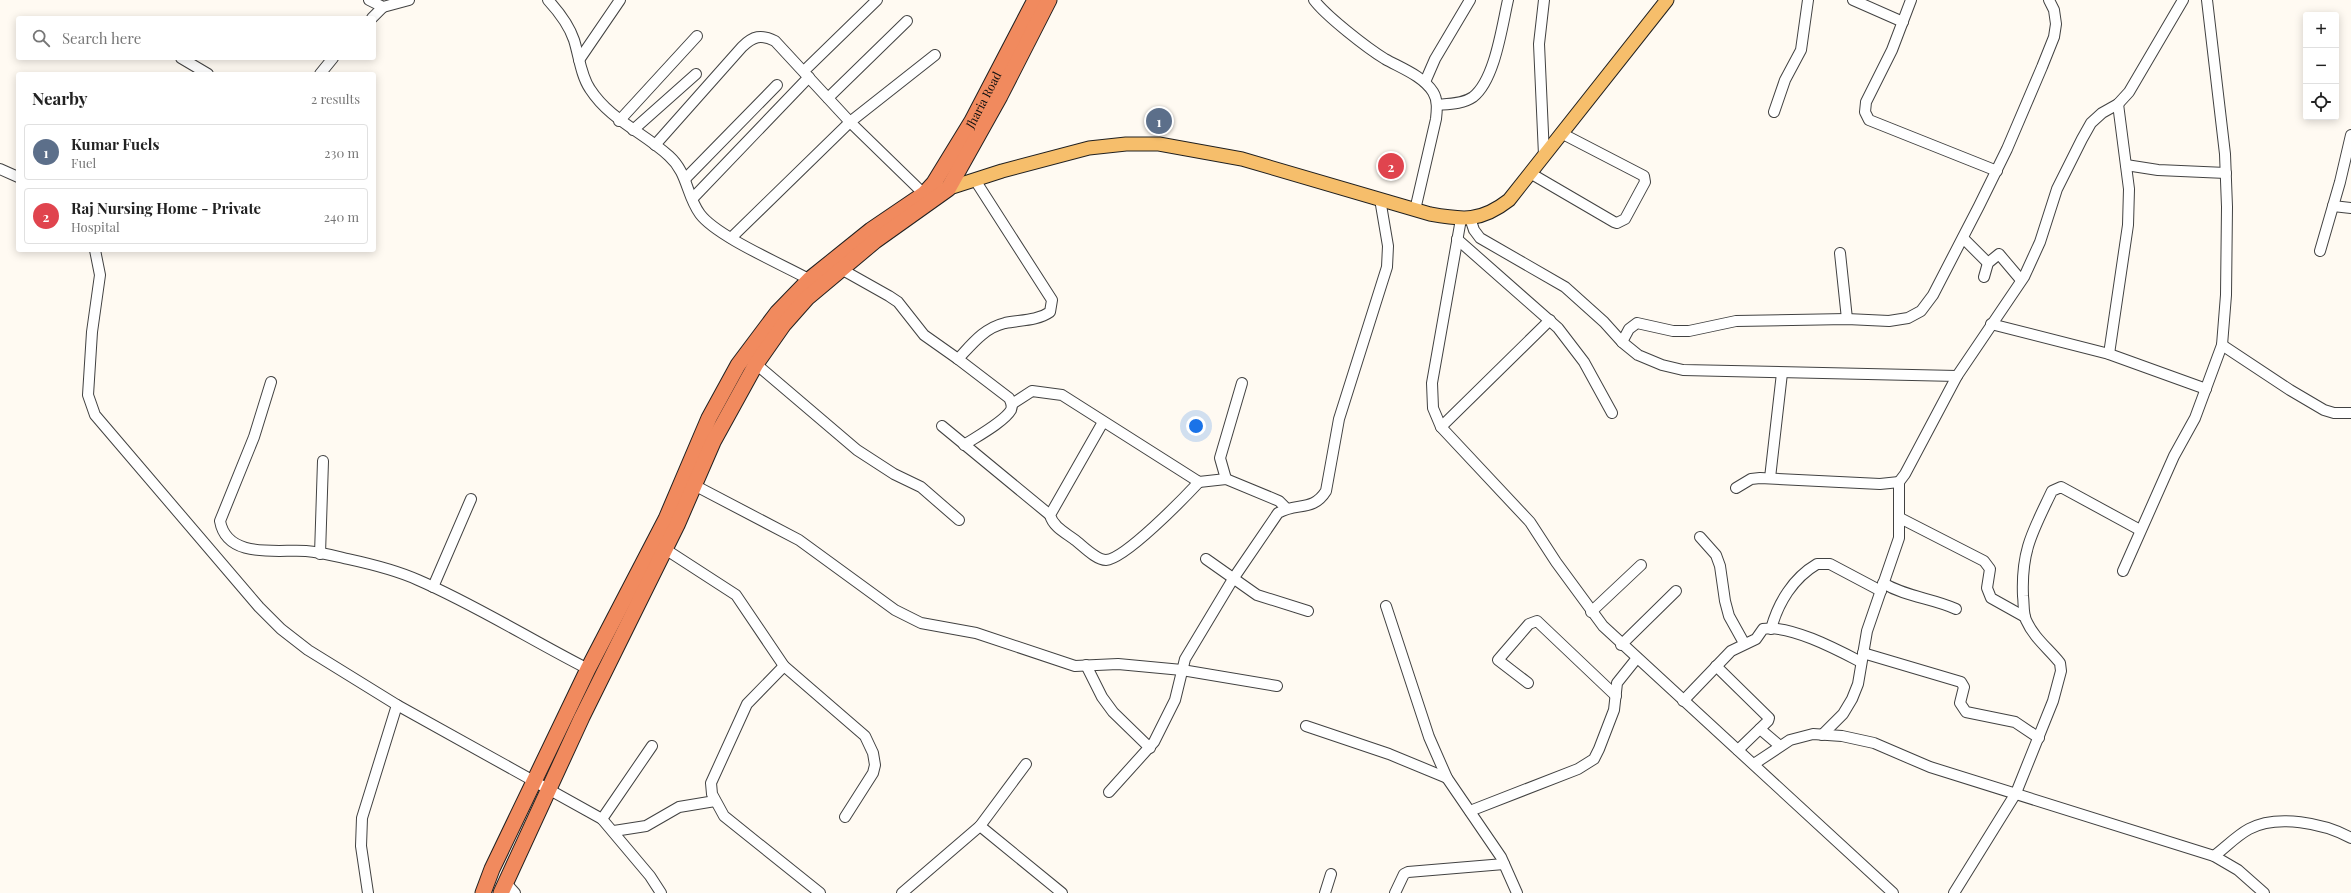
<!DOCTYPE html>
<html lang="en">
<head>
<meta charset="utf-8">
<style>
  :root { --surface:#fff; --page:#f6f6f6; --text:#222; --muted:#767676; --line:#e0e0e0; --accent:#be2948 }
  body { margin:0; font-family:"Playfair Display",serif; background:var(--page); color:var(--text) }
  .controls { position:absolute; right:12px; top:12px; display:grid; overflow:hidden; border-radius:4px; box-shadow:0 2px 10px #0003 }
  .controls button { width:36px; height:36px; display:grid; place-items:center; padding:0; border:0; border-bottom:1px solid var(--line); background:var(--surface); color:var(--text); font:20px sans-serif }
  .you { position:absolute; left:1196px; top:426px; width:14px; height:14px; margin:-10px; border:3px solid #fff; border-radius:50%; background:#1a73e8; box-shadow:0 0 0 6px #1a73e833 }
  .badge { display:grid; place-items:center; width:26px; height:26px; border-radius:50%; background:var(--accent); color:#fff; font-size:13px; font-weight:700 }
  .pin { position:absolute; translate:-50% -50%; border:2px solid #fff; box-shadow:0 1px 4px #0006 }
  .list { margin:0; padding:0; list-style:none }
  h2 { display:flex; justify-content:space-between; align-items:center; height:52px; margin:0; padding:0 16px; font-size:17px }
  h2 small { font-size:13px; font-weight:400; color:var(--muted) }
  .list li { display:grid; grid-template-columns:26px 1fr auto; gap:12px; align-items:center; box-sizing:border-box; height:56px; margin:0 8px 8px; padding:0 8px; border:1px solid var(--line); border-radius:4px }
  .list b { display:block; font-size:15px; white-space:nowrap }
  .list p { margin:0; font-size:13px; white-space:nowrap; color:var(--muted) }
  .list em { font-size:13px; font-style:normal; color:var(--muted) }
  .icon { flex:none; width:22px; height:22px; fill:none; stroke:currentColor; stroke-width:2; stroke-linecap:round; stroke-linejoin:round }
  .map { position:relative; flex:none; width:2351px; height:893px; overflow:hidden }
  .search { position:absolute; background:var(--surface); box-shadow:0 2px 10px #0003; left:16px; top:16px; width:360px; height:44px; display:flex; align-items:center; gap:10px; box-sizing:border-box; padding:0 14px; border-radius:4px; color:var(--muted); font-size:15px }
  .panel { position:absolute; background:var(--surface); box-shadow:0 2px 10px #0003; left:16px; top:72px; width:360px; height:180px; border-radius:4px }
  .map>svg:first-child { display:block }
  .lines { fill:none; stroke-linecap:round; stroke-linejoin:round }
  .minor-casing { stroke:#424242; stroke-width:12 }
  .major-casing { stroke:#202020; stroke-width:15 }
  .highway-casing { stroke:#202020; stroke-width:17 }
  .minor { stroke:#fff; stroke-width:10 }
  .major { stroke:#f6be6b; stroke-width:13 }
  .highway { stroke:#f18a5e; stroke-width:15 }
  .labels { text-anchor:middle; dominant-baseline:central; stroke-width:4; stroke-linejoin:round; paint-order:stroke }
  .street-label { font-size:12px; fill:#0f0f0f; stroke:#fff }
</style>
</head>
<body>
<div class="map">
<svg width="2351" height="893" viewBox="0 0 2351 893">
  <rect width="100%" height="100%" fill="#fffaf2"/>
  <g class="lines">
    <g class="minor-casing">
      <g id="minor">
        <polyline points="369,0 383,7 409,0"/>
        <path d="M548 0C559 12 569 25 574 40 579 56 581 76 590 89 610 120 643 132 669 156 688 173 686 195 700 214 717 237 786 266 814 282"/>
        <path d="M1314 0C1326 16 1367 48 1385 59 1401 68 1423 76 1433 92 1438 100 1437 110 1436 119L1415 210"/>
        <polyline points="1544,0 1539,44 1544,155"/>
        <polyline points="1853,0 1903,22"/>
        <polyline points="1911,0 1892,50 1866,102 1865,112 1869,120 1997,171"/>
        <polyline points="372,18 383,7"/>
        <polyline points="181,58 208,74"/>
        <polyline points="579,60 620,0"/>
        <polyline points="804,71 877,0"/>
        <polyline points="320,74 333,58"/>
        <polyline points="1425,82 1435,59 1470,0"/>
        <polyline points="828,98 907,21"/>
        <path d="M1437 105C1448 104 1463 104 1473 97 1495 80 1502 26 1508 0"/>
        <polyline points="1774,112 1785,80 1801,50 1808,0"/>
        <polyline points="619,121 697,36"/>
        <polyline points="633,130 696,74"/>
        <path d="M655 145 742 47C753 36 761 34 775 41L850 122 924 194"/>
        <polyline points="2126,165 2158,170 2226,173"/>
        <polyline points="0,169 18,177"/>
        <polyline points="1530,173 1614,222 1617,223 1625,219 1645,182 1644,176 1561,133"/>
        <polyline points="685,179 777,85"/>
        <polyline points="693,198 809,77"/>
        <polyline points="2333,206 2351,208"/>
        <polyline points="1470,218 1474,230 1480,238 1565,287 1604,322 1622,342 1638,355 1662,365 1683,370 1957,376"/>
        <polyline points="1461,219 1432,383 1433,408 1441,427 1530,522 1556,562 1603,626 1893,893"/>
        <polyline points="731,238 850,122 935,55"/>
        <polyline points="1963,238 1988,263"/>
        <polyline points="1457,239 1558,328 1584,362 1612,413"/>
        <polyline points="95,250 100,275 92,332 88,395 95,415 259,607 281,629 308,650 397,705 602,819 650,876 661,893"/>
        <polyline points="2320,251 2340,182 2351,135"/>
        <polyline points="1840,253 1847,319"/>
        <path d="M841 269 889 296 898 302 924 335 958 359 1009 398C1011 402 1013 405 1011 410 1004 422 976 437 964 445"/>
        <polyline points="1984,277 1988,263 1999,254 2021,280"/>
        <polyline points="1991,324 2109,354 2206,389"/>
        <polyline points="1622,342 1629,329 1637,323 1673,331 1689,331 1736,321 1847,319 1889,321 1908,318 1921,311 1933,295 1979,206 2007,149 2042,67 2054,37 2056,24 2054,10 2049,0"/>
        <polyline points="2222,345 2290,390 2324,410 2334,413 2351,413"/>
        <polyline points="2109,354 2128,225 2129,189 2118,104"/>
        <path d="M958 359C972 344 984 328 1005 323 1020 320 1037 321 1050 312L1052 300 975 180"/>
        <polyline points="756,364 857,450 894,474 921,487 959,520"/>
        <path d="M271 382 254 437 220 521C227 560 279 549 306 551 320 552 335 556 348 559 371 564 396 570 418 580 476 605 531 640 588 669"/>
        <polyline points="1012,404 1032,391 1062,395 1199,482 1226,479 1279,501 1286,508"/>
        <path d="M1103 422 1050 515C1053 527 1066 533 1075 540 1083 546 1096 560 1106 560 1125 559 1184 498 1199 482"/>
        <polyline points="942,426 1050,515"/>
        <polyline points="1441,427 1550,320"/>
        <polyline points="1770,478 1782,373"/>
        <polyline points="1226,479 1220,458 1242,383"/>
        <polyline points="694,485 799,540 895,610 921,623 976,633 1075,666 1118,664 1182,670 1277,686"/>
        <polyline points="1736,488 1751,479 1760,478 1880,484 1899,482"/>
        <polyline points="1900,518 1984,561 1990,569 1987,588 1991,598 2025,617"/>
        <polyline points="1700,537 1716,555 1720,566 1725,601 1729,616 1744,643"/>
        <polyline points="665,549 736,595 784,666 865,736 873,753 875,765 873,773 845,817"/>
        <polyline points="320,554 323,461"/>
        <polyline points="1206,559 1257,595 1308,611"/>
        <polyline points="2123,571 2174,456 2195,418 2222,345 2226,295 2227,207 2225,154 2207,0"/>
        <path d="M1883 583C1906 597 1932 598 1956 609"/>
        <polyline points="433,587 471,499"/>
        <polyline points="1386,606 1429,737 1447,778 1501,857 1517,893"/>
        <polyline points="1591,612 1641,565"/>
        <path d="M1771 629C1778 603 1793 578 1817 564H1830L1881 591"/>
        <polyline points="1621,645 1676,591"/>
        <polyline points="1863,653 1961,682 1964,687 1960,703 1966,712 2015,722 2039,738"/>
        <polyline points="1086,665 1102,697 1113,712 1150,748"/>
        <polyline points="784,666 747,704 711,783 712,794 724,816 820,893"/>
        <polyline points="1716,666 1769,718 1768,721 1738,750"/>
        <polyline points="1528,683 1498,660 1529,624 1537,621 1616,696"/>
        <path d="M1683 701 1731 651 1756 639 1763 629C1789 624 1838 650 1861 662"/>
        <polyline points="1306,726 1389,754 1447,778"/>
        <polyline points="1760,729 1780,746"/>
        <polyline points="1822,735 1843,714 1852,699 1858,684 1867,631 1899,538 1899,482 1905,474 1957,376 2024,277 2040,242 2057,189 2082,139 2091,123 2102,113 2118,104 2129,92 2183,0"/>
        <polyline points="1754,764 1790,740 1813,734 1842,736 1874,743 1930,767 2214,856 2238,870 2264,893"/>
        <path d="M1109 792 1154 742 1175 700 1185 659 1233 579 1278 513C1297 502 1313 512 1326 491L1339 419 1387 267 1388 246 1380 199"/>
        <polyline points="1470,811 1578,769 1594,759 1599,749 1614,710 1617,683 1637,658"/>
        <polyline points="602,819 652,746"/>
        <polyline points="980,826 1062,893"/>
        <polyline points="614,831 646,826 679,807 715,801"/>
        <path d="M2214 856C2225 848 2236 836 2249 829 2277 814 2324 823 2351 838"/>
        <polyline points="506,883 515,893"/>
        <polyline points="368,893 361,846 362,818 397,705"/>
        <polyline points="902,893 980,826 1026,764"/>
        <polyline points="1325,893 1331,874"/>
        <polyline points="1395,893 1404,874 1408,872 1504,864"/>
        <path d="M1954 893 2016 793 2053 701 2061 671 2060 663C2048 648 2034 638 2026 620 2023 613 2024 604 2023 596 2021 550 2033 531 2052 491L2061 487 2140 530"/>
      </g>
    </g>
    <g class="major-casing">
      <path id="major" d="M943 190 1002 171 1089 148 1126 144H1159L1242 159 1430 214C1463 220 1481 222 1509 200L1667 0"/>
    </g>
    <g class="highway-casing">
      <g id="highway">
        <path id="s1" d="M483 893 492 869 588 669 666 519 709 418 738 365 777 313 810 279 871 230 924 194 934 183 972 121 1035 0"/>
        <polyline points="501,893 582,717 677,525 713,442 756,364 784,324 807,298 875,241 948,189 1000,96 1049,0"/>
      </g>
    </g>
    <use href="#minor" class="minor"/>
    <use href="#major" class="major"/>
    <use href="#highway" class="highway"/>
  </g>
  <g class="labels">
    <g class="street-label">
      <text stroke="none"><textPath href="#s1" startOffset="953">Jharia Road</textPath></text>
    </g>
  </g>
</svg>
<div class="controls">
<button>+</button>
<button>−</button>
<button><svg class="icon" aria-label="locate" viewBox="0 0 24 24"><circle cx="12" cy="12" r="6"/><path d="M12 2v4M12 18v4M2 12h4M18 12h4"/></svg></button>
</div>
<div class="you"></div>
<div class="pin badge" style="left:1159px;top:121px;background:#5c6f8a">1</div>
<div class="pin badge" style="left:1391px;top:166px;background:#e0444e">2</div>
<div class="search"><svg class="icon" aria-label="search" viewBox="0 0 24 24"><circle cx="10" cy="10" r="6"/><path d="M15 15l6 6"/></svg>Search here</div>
<section class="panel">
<h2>Nearby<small>2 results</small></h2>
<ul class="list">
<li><span class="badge" style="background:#5c6f8a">1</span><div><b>Kumar Fuels</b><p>Fuel</p></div><em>230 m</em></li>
<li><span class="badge" style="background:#e0444e">2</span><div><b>Raj Nursing Home - Private</b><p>Hospital</p></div><em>240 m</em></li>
</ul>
</section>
</div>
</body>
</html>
